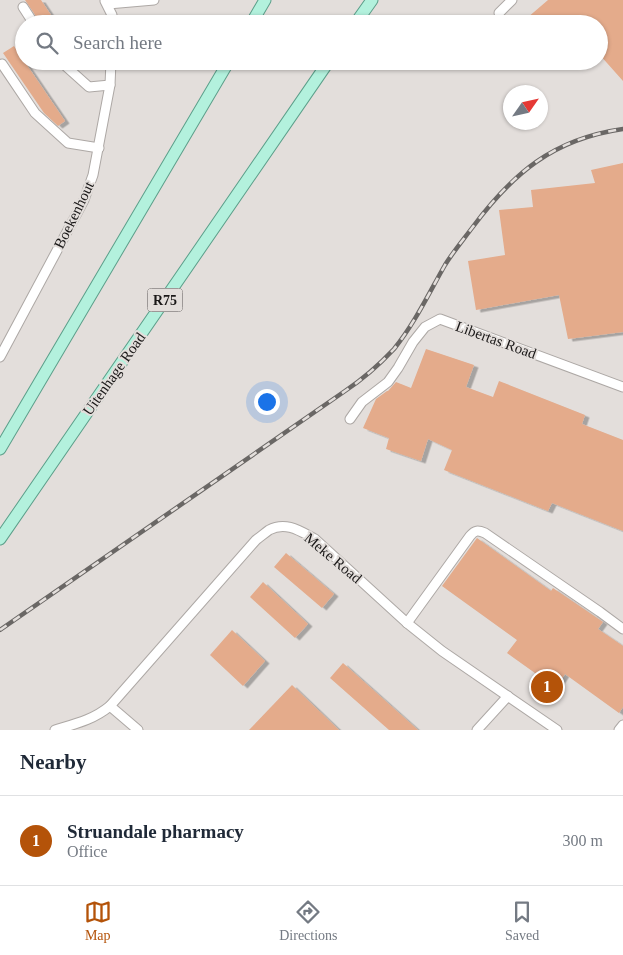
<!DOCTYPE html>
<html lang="en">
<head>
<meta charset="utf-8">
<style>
  :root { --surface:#fff; --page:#f6f6f7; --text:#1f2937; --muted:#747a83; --line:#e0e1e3; --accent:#b45309 }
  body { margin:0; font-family:Georgia,serif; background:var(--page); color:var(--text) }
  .compass { position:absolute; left:503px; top:85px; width:45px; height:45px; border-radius:50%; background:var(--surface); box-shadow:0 1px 4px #0004; rotate:56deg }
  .you { position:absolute; left:266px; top:401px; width:18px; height:18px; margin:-12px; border:4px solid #fff; border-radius:50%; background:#1a73e8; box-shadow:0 0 0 8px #1a73e833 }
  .badge { display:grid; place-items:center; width:32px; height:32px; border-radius:50%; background:var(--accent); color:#fff; font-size:16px; font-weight:700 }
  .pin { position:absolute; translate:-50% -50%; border:2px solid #fff; box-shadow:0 1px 5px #0006 }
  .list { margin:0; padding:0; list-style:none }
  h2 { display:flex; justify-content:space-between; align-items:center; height:65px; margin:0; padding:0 20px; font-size:21px }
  h2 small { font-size:16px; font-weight:400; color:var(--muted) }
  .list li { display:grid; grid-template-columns:32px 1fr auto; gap:15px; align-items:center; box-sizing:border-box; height:90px; padding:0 20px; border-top:1px solid var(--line) }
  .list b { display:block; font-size:19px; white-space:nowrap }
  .list p { margin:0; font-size:16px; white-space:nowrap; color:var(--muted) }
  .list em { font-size:16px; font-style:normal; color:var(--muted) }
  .icon { flex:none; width:28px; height:28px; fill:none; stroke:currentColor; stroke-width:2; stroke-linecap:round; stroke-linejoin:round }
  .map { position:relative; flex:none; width:623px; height:730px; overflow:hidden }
  .search { position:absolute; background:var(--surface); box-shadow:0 1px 4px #0004; left:15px; right:15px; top:15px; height:55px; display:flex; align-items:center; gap:12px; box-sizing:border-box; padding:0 18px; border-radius:28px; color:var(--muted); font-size:19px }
  .sheet { height:155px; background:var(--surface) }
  nav { display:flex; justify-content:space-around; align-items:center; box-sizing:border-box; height:70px; border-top:1px solid var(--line); background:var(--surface); font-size:14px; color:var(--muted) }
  nav a { display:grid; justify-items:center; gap:2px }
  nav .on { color:var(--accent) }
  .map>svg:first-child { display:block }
  .building { fill:#e4ab8b; filter:url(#shadow) }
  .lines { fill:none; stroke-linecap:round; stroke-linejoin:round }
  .minor-casing { stroke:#ada8a5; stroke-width:11 }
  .major-casing { stroke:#5c9f8a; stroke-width:13 }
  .minor { stroke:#fff; stroke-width:9 }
  .major { stroke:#b3f1dd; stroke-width:11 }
  .rail-casing { stroke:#6a6765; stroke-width:4.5 }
  .rail { stroke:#e3dedb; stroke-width:2.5; stroke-dasharray:8; stroke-linecap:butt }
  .labels { text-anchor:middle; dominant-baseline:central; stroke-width:4; stroke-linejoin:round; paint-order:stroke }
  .shield { fill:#e3dedb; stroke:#565352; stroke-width:1 }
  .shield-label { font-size:14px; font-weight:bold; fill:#1a1818 }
  .street-label { font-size:15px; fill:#1a1818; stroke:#e3dedb }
</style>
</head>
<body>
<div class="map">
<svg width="623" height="730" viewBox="0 0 623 730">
  <defs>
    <filter id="shadow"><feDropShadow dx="4.5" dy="2.5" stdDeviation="0" flood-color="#0004"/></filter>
  </defs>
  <rect width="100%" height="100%" fill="#e3dedb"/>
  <g class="building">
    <polygon points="25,0 41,0 57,24 41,24"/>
    <polygon points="548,0 623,0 623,81 599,54 599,24 520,24"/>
    <polygon points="14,46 65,121 58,126 44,113 3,53"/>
    <polygon points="623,163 623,332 568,339 559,295 476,310 468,261 505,255 499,210 533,207 531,190 595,183 591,170"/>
    <polygon points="426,349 474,365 466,387 493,397 499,381 585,415 582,424 623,440 623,531 552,503 548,511 444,470 452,450 428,439 421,461 386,449 389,438 363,428 376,399 387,391 388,391 396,382 411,388"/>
    <polygon points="477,538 551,591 553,588 603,622 598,629 623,646 623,707 619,713 565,674 556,688 507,653 517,640 442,586"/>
    <polygon points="286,553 334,594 322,608 274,567"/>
    <polygon points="263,582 308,624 295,638 250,597"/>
    <polygon points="232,630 265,661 243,686 210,655"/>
    <polygon points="343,663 418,730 389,730 330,678"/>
    <polygon points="292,685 339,730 249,730"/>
  </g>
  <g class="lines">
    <g class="minor-casing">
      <g id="minor">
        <polyline points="105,1 112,15 112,24"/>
        <polyline points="108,4 154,0"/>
        <polyline points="23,7 34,24"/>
        <polyline points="499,13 512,0"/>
        <polyline points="60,61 89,87 110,85"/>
        <polyline points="2,64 35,113 68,143 99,148"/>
        <polyline points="0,357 84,200 93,175 110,85 111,61"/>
        <polyline points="350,419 362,402 388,382 398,368 413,342 425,327 440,319 623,387"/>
        <path d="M407 623 470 536C475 530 478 530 485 533L600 612 623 629"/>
        <polyline points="110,706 138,730"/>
        <path d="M55 730C75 724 93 720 110 706L256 540C260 537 265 533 269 530 286 521 300 531 315 539L407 623 442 651 557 730"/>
        <polyline points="477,730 508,696"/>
        <polyline points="619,730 623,725"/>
      </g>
    </g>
    <g class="major-casing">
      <g id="major">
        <polyline points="251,24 265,0"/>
        <polyline points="355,24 372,0"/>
        <polyline points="0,449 229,61"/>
        <polyline points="0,539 329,61"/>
      </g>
    </g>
    <use href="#minor" class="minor"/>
    <use href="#major" class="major"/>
    <g class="rail-casing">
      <path id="rail" d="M0 630 345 391C363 379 379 365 394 349 415 323 429 293 445 265 453 252 463 240 472 228 513 173 553 139 623 129"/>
    </g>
    <use href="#rail" class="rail"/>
  </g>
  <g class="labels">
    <rect class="shield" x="147.5" y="288.5" width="35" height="23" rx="4"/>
    <g class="shield-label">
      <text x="165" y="300">R75</text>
    </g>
    <g class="street-label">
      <text transform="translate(74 215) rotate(-64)">Boekenhout</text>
      <text transform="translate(496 340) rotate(20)">Libertas Road</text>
      <text transform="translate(114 374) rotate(-55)">Uitenhage Road</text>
      <text transform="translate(333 558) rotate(40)">Meke Road</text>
    </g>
  </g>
</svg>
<svg class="compass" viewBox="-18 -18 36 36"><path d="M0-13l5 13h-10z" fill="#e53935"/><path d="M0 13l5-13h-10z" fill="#747a83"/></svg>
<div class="you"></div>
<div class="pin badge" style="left:547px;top:687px">1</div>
<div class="search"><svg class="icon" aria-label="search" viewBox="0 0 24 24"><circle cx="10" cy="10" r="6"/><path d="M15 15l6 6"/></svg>Search here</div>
</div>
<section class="sheet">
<h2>Nearby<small></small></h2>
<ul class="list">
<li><span class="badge">1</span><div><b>Struandale pharmacy</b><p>Office</p></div><em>300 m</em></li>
</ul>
</section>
<nav>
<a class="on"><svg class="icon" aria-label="map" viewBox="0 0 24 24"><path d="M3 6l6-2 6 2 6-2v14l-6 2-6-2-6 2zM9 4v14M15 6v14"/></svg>Map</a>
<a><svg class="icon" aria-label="directions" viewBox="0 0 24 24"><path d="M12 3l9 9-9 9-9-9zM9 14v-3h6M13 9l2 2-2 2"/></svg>Directions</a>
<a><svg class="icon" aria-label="saved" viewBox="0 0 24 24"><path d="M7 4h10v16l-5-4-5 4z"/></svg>Saved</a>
</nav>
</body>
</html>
